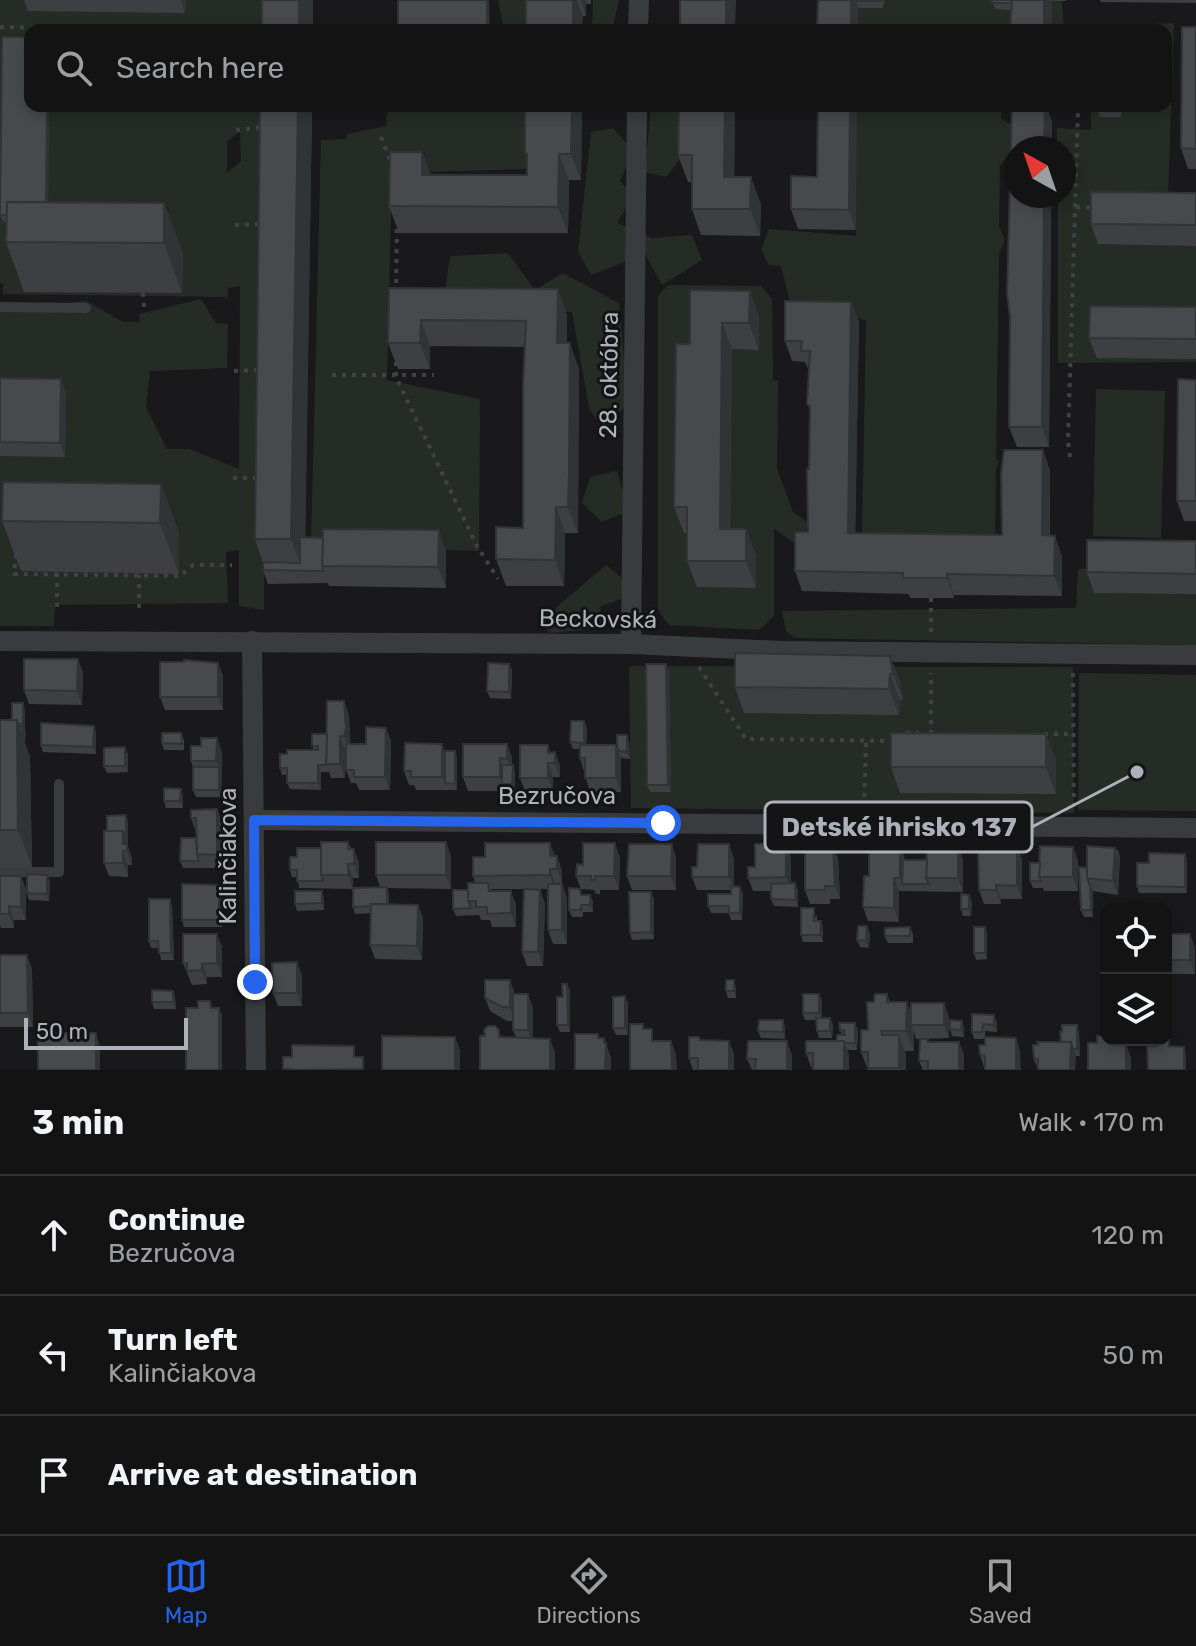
<!DOCTYPE html>
<html lang="en">
<head>
<meta charset="utf-8">
<style>
  :root { --surface:#131314; --page:#1c1c1d; --text:#f1f3f6; --muted:#9d9ea0; --line:#323234; --accent:#2563eb }
  body { margin:0; font-family:Rubik,sans-serif; background:var(--page); color:var(--text) }
  .controls { position:absolute; right:24px; bottom:24px; display:grid; overflow:hidden; border-radius:16px; box-shadow:0 4px 12px #0003 }
  .controls button { width:72px; height:72px; display:grid; place-items:center; padding:0; border:0; border-bottom:2px solid var(--line); background:var(--surface); color:var(--text); font:40px sans-serif }
  .compass { position:absolute; left:1004px; top:136px; width:72px; height:72px; border-radius:50%; background:var(--surface); box-shadow:0 4px 12px #0003; rotate:320deg }
  .scale { position:absolute; left:24px; bottom:20px; width:164px; box-sizing:border-box; padding-left:8px; border:4px solid #adb1b9; border-top:0; font-size:22px; line-height:28px; white-space:nowrap; color:#adb1b9; -webkit-text-stroke:6px #141416; paint-order:stroke }
  .stop { position:absolute; width:24px; height:24px; margin:-18px; border:6px solid #2563eb; border-radius:50%; background:#fff }
  .stop.end { background:#2563eb; border-color:#fff; box-shadow:0 2px 8px #0008 }
  .list { margin:0; padding:0; list-style:none }
  h2 { display:flex; justify-content:space-between; align-items:center; height:104px; margin:0; padding:0 32px; font-size:34px }
  h2 small { font-size:26px; font-weight:400; color:var(--muted) }
  .list li { display:grid; grid-template-columns:52px 1fr auto; gap:24px; align-items:center; box-sizing:border-box; height:120px; padding:0 32px; border-top:2px solid var(--line) }
  .list b { display:block; font-size:30px; white-space:nowrap }
  .list p { margin:0; font-size:26px; white-space:nowrap; color:var(--muted) }
  .list em { font-size:26px; font-style:normal; color:var(--muted) }
  .icon { flex:none; width:44px; height:44px; fill:none; stroke:currentColor; stroke-width:2; stroke-linecap:round; stroke-linejoin:round }
  .map { position:relative; flex:none; width:1196px; height:1070px; overflow:hidden }
  .search { position:absolute; background:var(--surface); box-shadow:0 4px 12px #0003; left:24px; right:24px; top:24px; height:88px; display:flex; align-items:center; gap:20px; box-sizing:border-box; padding:0 28px; border-radius:16px; color:var(--muted); font-size:30px }
  .sheet { height:464px; background:var(--surface) }
  nav { display:flex; justify-content:space-around; align-items:center; box-sizing:border-box; height:112px; border-top:2px solid var(--line); background:var(--surface); font-size:22px; color:var(--muted) }
  nav a { display:grid; justify-items:center; gap:4px }
  nav .on { color:var(--accent) }
  .map>svg:first-child { display:block }
  .green { fill:#252c26; fill-rule:evenodd }
  .lines { fill:none; stroke-linecap:round; stroke-linejoin:round }
  .path { stroke:#404246; stroke-width:4; stroke-dasharray:4 6; stroke-linecap:butt }
  .lane { stroke:#3a3b3f; stroke-width:10 }
  .street { stroke:#3a3b3f; stroke-width:20 }
  .wall { fill:#3e3f42 }
  .shaded-wall { fill:#323336 }
  .building { fill:#48494d; stroke:#323336; stroke-width:2 }
  .route { stroke:#2563eb; stroke-width:10 }
  .labels { text-anchor:middle; dominant-baseline:central; stroke-width:6; stroke-linejoin:round; paint-order:stroke }
  .street-label { font-size:24px; fill:#adb1b9; stroke:#141416 }
  .leader { fill:none; stroke:#adb1b9; stroke-width:3 }
  .callout-dot { fill:#adb1b9; stroke:#141416; stroke-width:3 }
  .callout { fill:#141416; stroke:#adb1b9; stroke-width:3 }
  .callout-label { font-size:26px; text-anchor:middle; font-weight:bold; fill:#adb1b9 }
</style>
</head>
<body>
<div class="map">
<svg width="1196" height="1070" viewBox="0 0 1196 1070">
  <rect width="100%" height="100%" fill="#19191b"/>
  <g class="green">
    <path d="M0 0H271L270 30H30V106H270L264 610 239 606V550L226 552 228 603 55 605 54 626H0V311L86 301 123 322H140L139 314 201 299 216 323 228 324 227 368 150 371 146 407 167 449H189L239 469 240 286 228 288V297L3 294V284L0 283ZM240 132 241 161 227 173V141Z"/>
    <polygon points="498,0 533,0 530,30 504,29"/>
    <polygon points="593,0 619,0 613,26 618,30 592,30"/>
    <polygon points="853,0 1062,0 1064,30 853,30"/>
    <polygon points="1174,23 1168,197 1196,216 1196,362 1058,363 1058,196 1064,196 1064,148 1057,148 1057,128 1091,130 1091,106 1166,106 1166,30 1088,30 1088,27"/>
    <polygon points="388,106 530,106 528,169 392,173 387,380 480,399 479,551 311,545 321,140 346,139 347,134 386,126"/>
    <polygon points="651,106 678,106 681,158 666,177 645,172"/>
    <polygon points="854,106 1001,106 1001,119 1016,127 1014,146 1000,166 999,227 1005,240 999,254 996,460 999,461 996,470 995,547 862,542 866,320 792,309 781,266 769,265 761,250 769,229 856,236"/>
    <polygon points="613,128 633,151 620,181 633,196 617,223 652,238 692,235 702,260 662,285 645,254 591,275 578,252 591,132"/>
    <polygon points="508,253 535,290 563,273 619,303 624,359 644,391 618,413 604,432 589,408 572,312 454,309 444,297 450,256"/>
    <polygon points="668,285 761,286 772,299 773,380 778,381 777,469 793,512 810,524 796,544 774,529 774,616 759,630 669,625 658,610 658,296"/>
    <polygon points="1096,389 1165,391 1161,538 1093,536"/>
    <polygon points="617,471 628,511 602,522 582,503 590,477"/>
    <polygon points="606,565 639,592 600,607 602,628 551,633 538,623"/>
    <polygon points="1196,565 1196,645 795,638 786,631 782,611 1076,608 1078,569"/>
    <polygon points="629,666 1073,667 1074,813 631,808"/>
    <polygon points="1079,673 1196,675 1196,811 1078,810"/>
  </g>
  <g class="lines">
    <g class="path">
      <polyline points="0,27 137,30"/>
      <polyline points="236,130 264,127"/>
      <polyline points="381,137 391,162"/>
      <polyline points="1076,207 1093,208"/>
      <polyline points="235,225 264,224"/>
      <polyline points="143,293 144,309"/>
      <polyline points="396,293 397,222"/>
      <polyline points="396,362 396,377 477,546 498,579"/>
      <polyline points="234,371 260,370"/>
      <polyline points="332,375 434,375"/>
      <polyline points="1070,457 1068,441 1078,110"/>
      <polyline points="233,478 258,478"/>
      <polyline points="16,554 14,574 180,576 193,565 232,565"/>
      <polyline points="57,607 57,572"/>
      <polyline points="139,608 139,575"/>
      <polyline points="931,632 931,598"/>
      <polyline points="699,667 746,739 895,741"/>
      <polyline points="1073,673 1074,808"/>
      <polyline points="931,734 931,673"/>
      <polyline points="1044,734 1074,734"/>
      <polyline points="900,738 901,733 919,733"/>
      <polyline points="864,807 866,741"/>
    </g>
    <g class="lane">
      <polyline points="0,307 86,308"/>
      <polyline points="0,872 59,872 59,784"/>
    </g>
    <g class="street">
      <polyline points="638,30 639,0"/>
      <polyline points="0,641 631,644 782,651 1196,655"/>
      <polyline points="252,641 256,1070"/>
      <polyline points="631,644 637,106"/>
      <polyline points="254,820 1196,828"/>
    </g>
  </g>
  <g class="wall">
    <polygon points="24,0 186,0 185,13 28,11"/>
    <polygon points="526,0 591,0 591,4 586,4 586,16 582,16"/>
    <polygon points="818,0 884,0 883,8 859,8"/>
    <polygon points="992,0 1066,0 1066,1 1052,1 1052,30 1010,30 1011,10 995,9"/>
    <polygon points="1100,0 1196,0 1196,3 1101,2"/>
    <polygon points="1196,27 1196,169 1188,169 1181,148"/>
    <polygon points="49,106 48,202 164,203 183,254 182,293 24,292 6,242 6,222 3,222 0,215"/>
    <polygon points="260,106 312,106 305,537 446,551 446,588 329,586 328,583 268,584 263,570 263,563 255,539"/>
    <polygon points="582,106 581,180 569,180 568,233 399,233 389,206 422,152 431,175 527,175 527,160 525,153"/>
    <polygon points="679,106 735,106 734,177 761,204 760,236 701,235 692,209 692,182 688,182 678,155"/>
    <polygon points="818,106 856,230 798,229 791,209 817,177"/>
    <polygon points="1012,106 1046,106 1052,122 1049,447 1017,447 1009,427"/>
    <polygon points="1121,106 1121,117 1100,117 1097,110"/>
    <polygon points="1196,193 1196,246 1098,244 1091,224"/>
    <polygon points="389,288 558,289 567,316 567,343 579,369 578,533 565,533 564,586 506,586 496,559 523,528 524,347 430,346 430,369 398,369 388,343"/>
    <polygon points="750,291 759,318 759,350 732,349 730,529 746,529 756,556 756,588 697,587 687,561 687,533 684,533 674,507 690,344"/>
    <polygon points="851,302 859,322 855,533 1002,535 1043,450 1050,471 1050,536 1062,556 1062,596 954,595 954,598 910,598 909,594 802,591 795,571 808,532 810,410 807,404 809,371 805,362 792,361 785,341"/>
    <polygon points="1196,307 1196,359 1097,358 1089,338"/>
    <polygon points="0,378 66,393 65,457 0,456"/>
    <polygon points="1196,380 1196,521 1184,521 1177,501"/>
    <polygon points="161,484 179,534 179,574 21,571 2,521"/>
    <polygon points="1196,541 1196,594 1094,593 1087,572"/>
    <polygon points="890,656 900,682 903,700 900,700 899,715 744,713 735,687"/>
    <polygon points="78,659 83,673 82,705 29,704 24,690"/>
    <polygon points="218,663 223,676 223,710 165,710 160,697"/>
    <polygon points="509,664 512,670 511,699 490,698 487,691"/>
    <polygon points="669,671 671,792 650,792 647,785"/>
    <polygon points="344,701 349,715 350,744 366,744 386,728 391,741 390,790 359,790 356,783 351,783 346,770 346,749 345,778 331,778 329,772 321,772 321,790 290,789 287,783 287,775 282,775 280,768 287,754 314,750 312,746 327,734"/>
    <polygon points="25,710 25,743 30,757 32,867 0,867 0,720 12,720"/>
    <polygon points="94,726 96,733 96,754 43,752 41,745"/>
    <polygon points="587,728 586,745 616,745 629,742 630,759 621,758 621,792 590,792 580,758 580,749 573,749 570,742"/>
    <polygon points="181,733 184,740 184,750 164,750 162,743"/>
    <polygon points="507,744 512,758 512,765 515,772 515,791 468,791 463,777"/>
    <polygon points="548,745 550,753 555,752 560,766 560,777 553,777 553,791 525,791 520,778"/>
    <polygon points="445,751 455,751 457,758 457,790 416,790 414,785 409,785 404,771"/>
    <polygon points="222,752 221,797 196,797 193,790 193,767 191,761"/>
    <polygon points="128,754 128,772 107,773 104,766"/>
    <polygon points="1056,760 1056,794 900,793 891,767"/>
    <polygon points="183,796 183,808 166,808 164,801"/>
    <polygon points="217,809 222,823 222,868 183,868 180,861 196,838 196,832 191,818"/>
    <polygon points="128,822 128,847 132,858 132,865 128,865 128,877 109,876 104,863 107,831"/>
    <polygon points="348,842 359,863 359,878 353,878 353,888 380,887 376,875 446,842 451,856 451,889 387,888 389,894 389,904 423,918 422,960 375,959 370,945 371,913 355,914 353,907 353,889 299,888 297,877 292,877 290,870 297,857 321,848"/>
    <polygon points="786,844 791,858 791,883 798,890 798,907 774,906 771,899 771,891 753,891 748,878 755,867"/>
    <polygon points="833,845 838,858 840,899 830,899 830,904 810,904 805,890 818,849"/>
    <polygon points="900,845 905,860 963,859 963,892 899,891 899,922 868,921 863,907 869,876"/>
    <polygon points="1115,848 1116,850 1118,850 1120,857 1118,895 1093,891 1093,917 1084,917 1081,910 1087,868"/>
    <polygon points="1185,854 1187,860 1187,893 1139,893 1137,886 1149,863"/>
    <polygon points="555,856 562,870 562,883 555,883 555,884 562,884 567,898 567,944 553,944 548,930 548,889 491,889 491,891 516,904 516,927 492,927 490,920 481,920 479,915 456,916 453,909 468,890 475,883 473,876"/>
    <polygon points="620,857 619,890 600,890 600,894 596,894 594,890 581,889 576,876 583,865"/>
    <polygon points="676,857 676,890 632,890 627,876"/>
    <polygon points="734,858 734,887 740,887 743,894 742,920 731,920 729,913 711,913 708,906 731,894 731,890 697,890 692,877 697,867"/>
    <polygon points="1022,859 1022,899 1001,899 1001,904 984,904 979,890"/>
    <polygon points="1078,860 1078,891 1044,891 1043,888 1033,888 1030,881"/>
    <polygon points="0,876 21,876 26,890 26,920 14,920 14,928 1,928 0,925"/>
    <polygon points="50,881 49,901 29,900 27,893"/>
    <polygon points="219,885 222,892 222,927 184,927 182,920"/>
    <polygon points="540,890 545,904 543,966 527,966 522,952"/>
    <polygon points="322,891 324,898 324,910 297,911 295,904"/>
    <polygon points="651,892 654,899 654,939 632,940 630,933"/>
    <polygon points="583,895 590,895 593,901 593,912 583,912 583,917 572,917 569,910"/>
    <polygon points="969,895 972,902 971,916 963,916 961,909"/>
    <polygon points="170,899 172,906 174,960 161,960 159,948 151,948 149,941"/>
    <polygon points="817,915 817,921 821,921 823,928 823,942 803,942 801,935"/>
    <polygon points="910,927 913,934 913,943 888,943 885,936"/>
    <polygon points="870,933 869,948 860,947 857,940"/>
    <polygon points="987,933 987,959 976,960 974,953"/>
    <polygon points="217,934 222,947 222,977 207,977 207,984 192,985 183,963"/>
    <polygon points="1166,934 1190,934 1195,948 1195,974 1166,974"/>
    <polygon points="0,955 27,955 32,969 33,1027 0,1027"/>
    <polygon points="302,975 302,1006 278,1006 273,993"/>
    <polygon points="567,984 570,991 570,1032 560,1032 557,1025 563,997"/>
    <polygon points="736,987 736,998 728,998 726,991"/>
    <polygon points="173,991 175,998 176,1009 154,1009 152,1002"/>
    <polygon points="515,994 533,1008 533,1038 550,1039 555,1053 555,1070 480,1070 485,1036 499,1030 501,1037 516,1037 513,1030 513,1021 507,1021 490,1011 485,998"/>
    <polygon points="819,994 822,1001 822,1018 830,1018 833,1025 832,1038 819,1038 817,1031 816,1020 805,1020 803,1013"/>
    <polygon points="887,994 890,1002 911,1014 949,1016 949,1038 916,1039 914,1032 914,1051 905,1051 906,1055 906,1070 868,1070 861,1052 874,1002"/>
    <polygon points="625,996 628,1003 628,1035 616,1035 613,1028"/>
    <polygon points="972,1014 997,1022 997,1032 985,1031 985,1039 974,1039 972,1032"/>
    <polygon points="783,1020 785,1027 785,1039 761,1038 758,1031"/>
    <polygon points="1077,1025 1079,1032 1080,1056 1075,1056 1075,1070 1038,1070 1034,1059 1061,1042 1062,1032"/>
    <polygon points="964,1028 964,1037 952,1036 950,1029"/>
    <polygon points="840,1030 858,1030 857,1050 847,1050 849,1055 849,1070 813,1070 813,1067 811,1067 806,1053 837,1041 842,1035"/>
    <polygon points="1016,1038 1020,1051 985,1070 980,1055 985,1045"/>
    <polygon points="700,1040 729,1041 734,1055 734,1070 693,1070 689,1058"/>
    <polygon points="929,1042 959,1042 964,1055 964,1070 923,1070 919,1061"/>
    <polygon points="792,1055 792,1070 752,1070 747,1059"/>
  </g>
  <g class="shaded-wall">
    <polygon points="181,0 186,0 185,13"/>
    <rect x="299" y="0" width="14" height="30"/>
    <polygon points="487,0 489,0 490,30 487,30"/>
    <polygon points="573,0 577,0 583,17 582,30 573,30"/>
    <polygon points="581,0 585,0 586,4 586,16"/>
    <polygon points="726,0 736,0 735,30 726,30"/>
    <polygon points="851,0 858,0 856,1 858,7 858,30 851,30"/>
    <rect x="1044" y="0" width="8" height="30"/>
    <polygon points="47,106 49,106 48,222 46,215"/>
    <polygon points="298,106 312,106 305,570 303,570 291,539"/>
    <polygon points="572,106 582,106 581,180 571,154"/>
    <polygon points="725,106 735,106 734,203 724,177"/>
    <polygon points="850,106 857,106 856,230 849,210"/>
    <polygon points="1045,106 1046,106 1052,122 1052,148 1044,148"/>
    <polygon points="422,152 432,178 422,175"/>
    <polygon points="559,154 569,180 568,233 558,207"/>
    <polygon points="751,177 761,204 760,236 750,209"/>
    <polygon points="1044,196 1051,196 1049,447 1042,427"/>
    <polygon points="164,203 183,254 182,293 164,243"/>
    <polygon points="558,289 567,316 567,369 557,343"/>
    <polygon points="750,291 759,318 759,350 749,323"/>
    <polygon points="851,302 859,322 855,554 848,533"/>
    <polygon points="421,320 430,346 430,369 420,343"/>
    <polygon points="722,323 732,349 729,555 720,529"/>
    <polygon points="570,343 579,369 578,533 568,507"/>
    <polygon points="61,379 66,393 65,457 60,443"/>
    <polygon points="1043,450 1050,471 1049,556 1042,535"/>
    <polygon points="161,484 179,534 179,574 160,523"/>
    <polygon points="556,507 565,533 564,586 555,560"/>
    <polygon points="746,529 756,556 756,588 746,561"/>
    <polygon points="439,530 446,551 446,588 438,567"/>
    <polygon points="1055,536 1062,556 1062,596 1054,576"/>
    <polygon points="947,574 954,595 954,598 947,578"/>
    <polygon points="890,656 900,682 903,700 893,674"/>
    <polygon points="78,659 83,673 82,705 77,691"/>
    <polygon points="218,663 223,676 223,710 218,697"/>
    <polygon points="509,664 512,670 511,699 509,692"/>
    <polygon points="666,664 669,671 671,792 668,785"/>
    <polygon points="890,674 900,700 899,715 889,689"/>
    <polygon points="344,701 349,715 350,742 349,749 344,736"/>
    <polygon points="23,703 25,710 25,731 23,724"/>
    <polygon points="17,720 23,737 23,726 26,733 25,743 30,757 32,867 18,830"/>
    <polygon points="584,721 587,728 586,750 584,743"/>
    <polygon points="94,726 96,733 96,754 93,747"/>
    <polygon points="386,728 391,741 390,790 385,777"/>
    <polygon points="1046,734 1056,760 1056,794 1046,767"/>
    <polygon points="627,735 629,742 630,759 627,752"/>
    <polygon points="340,736 345,749 345,778 340,764"/>
    <polygon points="217,738 222,752 221,797 219,790 219,767 216,761"/>
    <polygon points="442,744 447,758 445,783 442,777"/>
    <polygon points="507,744 512,758 512,772 507,759"/>
    <polygon points="616,745 621,758 621,792 616,778"/>
    <polygon points="125,747 128,754 128,772 125,766"/>
    <polygon points="455,751 457,758 457,790 455,784"/>
    <polygon points="555,752 560,766 560,777 555,763"/>
    <polygon points="500,758 505,772 502,784 500,777"/>
    <polygon points="548,763 553,777 553,791 548,778"/>
    <polygon points="318,765 321,772 321,790 318,783"/>
    <polygon points="513,765 515,772 515,791 512,784"/>
    <polygon points="181,789 183,796 183,808 180,801"/>
    <polygon points="217,809 222,823 222,868 217,855"/>
    <polygon points="126,815 128,822 128,847 132,858 132,865 123,844"/>
    <polygon points="446,842 451,856 451,889 446,875"/>
    <polygon points="550,843 555,856 555,870 550,856"/>
    <polygon points="615,843 620,857 619,890 614,876"/>
    <polygon points="672,844 676,857 676,890 671,876"/>
    <polygon points="729,844 734,858 734,890 729,877"/>
    <polygon points="786,844 791,858 791,891 786,877"/>
    <polygon points="833,845 838,858 840,899 835,886"/>
    <polygon points="900,845 905,859 905,884 902,884 905,891 900,878"/>
    <polygon points="958,845 963,859 963,892 958,878"/>
    <polygon points="1017,846 1022,859 1022,899 1017,886"/>
    <polygon points="1073,847 1078,860 1078,891 1073,877"/>
    <polygon points="1115,848 1118,855 1118,850 1120,857 1118,895 1113,881"/>
    <polygon points="354,849 359,863 359,878 354,864"/>
    <polygon points="123,851 128,865 128,877 123,863"/>
    <polygon points="1185,854 1187,860 1187,893 1185,887"/>
    <polygon points="557,856 562,870 562,883 557,869"/>
    <polygon points="348,864 353,878 353,889 348,875"/>
    <polygon points="550,869 555,883 555,889 550,875"/>
    <polygon points="47,875 50,881 49,901 47,894"/>
    <polygon points="21,876 26,890 26,920 21,907"/>
    <polygon points="894,878 899,891 899,922 894,908"/>
    <polygon points="795,883 798,890 798,907 796,900"/>
    <polygon points="562,884 567,898 567,944 562,930"/>
    <polygon points="219,885 222,892 222,927 219,920"/>
    <polygon points="996,885 1001,899 1001,904 996,890"/>
    <polygon points="1090,886 1093,891 1093,917 1091,910"/>
    <polygon points="387,887 389,894 389,918 387,911"/>
    <polygon points="740,887 743,894 742,920 740,913"/>
    <polygon points="540,890 545,904 543,966 538,952"/>
    <polygon points="322,891 324,898 324,910 322,903"/>
    <polygon points="511,891 516,904 516,927 511,913"/>
    <polygon points="651,892 654,899 654,939 651,932"/>
    <polygon points="590,895 593,901 593,912 590,905"/>
    <polygon points="969,895 972,902 971,916 969,909"/>
    <polygon points="170,899 172,906 174,960 171,953"/>
    <polygon points="418,905 423,918 422,960 417,946"/>
    <polygon points="9,906 14,920 14,928 9,914"/>
    <polygon points="821,921 823,928 823,942 820,935"/>
    <polygon points="867,926 870,933 869,948 866,941"/>
    <polygon points="985,927 987,933 987,959 985,953"/>
    <polygon points="217,934 222,947 222,977 217,963"/>
    <polygon points="1190,934 1195,948 1195,974 1190,960"/>
    <polygon points="27,955 32,969 33,1027 28,1013"/>
    <polygon points="297,962 302,975 302,1006 297,993"/>
    <polygon points="202,964 207,977 207,984 202,970"/>
    <polygon points="510,980 515,994 515,1021 510,1007"/>
    <polygon points="734,980 736,987 736,998 734,991"/>
    <polygon points="567,984 570,991 570,1032 568,1025"/>
    <polygon points="173,991 175,998 176,1009 173,1002"/>
    <polygon points="528,994 533,1008 533,1044 528,1030"/>
    <polygon points="819,994 822,1001 822,1020 819,1013"/>
    <polygon points="625,996 628,1003 628,1035 625,1028"/>
    <polygon points="907,1002 914,1022 911,1025 914,1032 914,1051 906,1031"/>
    <polygon points="944,1003 949,1016 949,1038 944,1025"/>
    <polygon points="219,1008 222,1015 222,1070 219,1070"/>
    <polygon points="994,1015 997,1022 997,1032 994,1025"/>
    <polygon points="830,1018 833,1025 832,1038 830,1031"/>
    <polygon points="783,1020 785,1027 785,1039 783,1032"/>
    <polygon points="962,1021 964,1028 964,1037 961,1030"/>
    <polygon points="855,1023 858,1030 857,1050 855,1043"/>
    <polygon points="1077,1025 1079,1032 1080,1056 1077,1049"/>
    <polygon points="96,1033 100,1047 100,1070 96,1070"/>
    <polygon points="899,1035 906,1055 906,1070 900,1070 899,1068"/>
    <polygon points="455,1037 460,1050 460,1070 455,1070"/>
    <polygon points="604,1038 611,1057 611,1070 605,1070"/>
    <polygon points="1016,1038 1020,1051 1021,1070 1016,1070"/>
    <polygon points="550,1039 555,1053 555,1070 550,1070"/>
    <polygon points="671,1041 676,1054 677,1070 672,1070"/>
    <polygon points="729,1041 734,1055 734,1070 729,1070"/>
    <polygon points="787,1041 792,1055 792,1070 787,1070"/>
    <polygon points="844,1041 849,1055 849,1070 844,1070"/>
    <polygon points="959,1042 964,1055 964,1070 959,1070"/>
    <polygon points="1071,1042 1076,1056 1075,1070 1070,1070"/>
    <polygon points="1126,1043 1131,1057 1131,1070 1126,1070"/>
    <polygon points="1184,1047 1186,1054 1186,1070 1184,1070"/>
  </g>
  <g class="building">
    <rect x="262" y="0" width="37" height="30"/>
    <rect x="398" y="0" width="89" height="30"/>
    <rect x="526" y="0" width="47" height="30"/>
    <rect x="680" y="0" width="46" height="30"/>
    <polygon points="818,0 851,0 851,30 817,30"/>
    <rect x="856" y="0" width="25" height="1"/>
    <polygon points="992,0 1012,0 1011,3 992,3"/>
    <polygon points="1012,0 1044,0 1044,30 1010,30"/>
    <polygon points="1182,27 1196,27 1196,149 1181,148"/>
    <polygon points="2,37 30,37 30,106 47,106 46,202 7,202 7,215 0,215"/>
    <polygon points="260,106 298,106 291,539 255,539"/>
    <polygon points="525,106 572,106 571,154 559,154 558,207 389,206 390,152 422,152 422,175 527,175 527,154 525,153"/>
    <polygon points="679,106 725,106 724,177 751,177 750,209 692,209 692,155 678,155"/>
    <polygon points="818,106 850,106 849,210 791,209 791,176 817,177"/>
    <polygon points="1012,106 1045,106 1044,148 1016,148 1016,196 1044,196 1042,427 1009,427 1010,317 1007,294"/>
    <rect x="1097" y="106" width="21" height="4"/>
    <polygon points="1091,192 1196,193 1196,225 1091,224"/>
    <polygon points="7,202 164,203 164,243 6,242"/>
    <polygon points="389,288 558,289 557,343 570,343 569,471 568,507 556,507 555,560 496,559 496,527 523,528 523,387 526,321 421,320 420,343 388,343"/>
    <polygon points="690,290 750,291 749,323 722,323 720,529 746,529 746,561 687,561 687,507 674,507 676,344 690,344"/>
    <polygon points="785,301 851,302 848,533 1002,535 1001,474 1004,450 1043,450 1042,535 1055,536 1054,576 947,574 947,578 903,578 903,573 795,571 795,532 808,532 807,469 809,469 810,406 807,404 810,351 801,351 802,341 785,341"/>
    <polygon points="1090,306 1196,307 1196,339 1089,338"/>
    <polygon points="0,378 61,379 60,443 0,442"/>
    <polygon points="1178,379 1196,380 1196,501 1177,501"/>
    <polygon points="3,482 161,484 160,523 2,521"/>
    <polygon points="323,529 439,530 438,567 322,566"/>
    <polygon points="300,537 323,538 322,566 323,571 263,570 263,562 300,563"/>
    <polygon points="1087,540 1196,541 1196,574 1087,572"/>
    <polygon points="735,653 890,656 893,674 890,674 889,689 735,687"/>
    <polygon points="24,659 78,659 77,691 24,690"/>
    <polygon points="184,660 218,663 218,697 160,697 160,662 184,662"/>
    <polygon points="488,663 509,664 509,692 487,691"/>
    <polygon points="646,664 666,664 668,785 647,785"/>
    <polygon points="327,701 344,701 346,728 344,736 340,736 340,764 326,764"/>
    <polygon points="12,703 23,703 23,724 18,724 17,720 12,720"/>
    <polygon points="0,720 17,720 18,830 0,830"/>
    <polygon points="571,721 584,721 584,743 570,742"/>
    <polygon points="41,723 94,726 93,747 41,745"/>
    <polygon points="19,726 23,726 23,737"/>
    <polygon points="366,727 386,728 385,777 354,777 354,770 346,770 346,744 366,744"/>
    <polygon points="162,733 181,733 182,744 162,743"/>
    <polygon points="891,733 1046,734 1046,767 891,767"/>
    <polygon points="312,734 327,734 326,765 318,765 318,783 287,783 287,768 280,768 280,754 287,754 287,750 318,750 318,746 312,746"/>
    <polygon points="617,735 627,735 627,752 619,751 617,746"/>
    <polygon points="201,738 217,738 216,761 191,761 191,746 201,746"/>
    <polygon points="405,743 442,744 442,777 411,777 411,771 404,771"/>
    <polygon points="463,744 507,744 507,759 500,758 500,777 463,777"/>
    <polygon points="520,745 548,745 548,753 555,752 555,763 548,763 548,778 520,778"/>
    <polygon points="580,745 616,745 616,778 585,778 585,758 580,758"/>
    <polygon points="125,747 125,766 104,766 104,748"/>
    <polygon points="445,751 455,751 455,784 445,783"/>
    <polygon points="502,765 513,765 512,784 502,784"/>
    <rect x="193" y="767" width="26" height="23"/>
    <polygon points="164,788 181,789 180,801 164,801"/>
    <polygon points="217,809 217,855 197,854 196,818 191,818 191,810"/>
    <polygon points="126,815 126,838 123,831 107,831 107,816"/>
    <polygon points="104,831 123,831 123,844 127,844 127,851 123,851 123,863 104,863"/>
    <polygon points="181,838 196,838 197,854 199,861 180,861"/>
    <polygon points="321,842 348,842 348,849 354,849 354,864 348,864 348,875 321,875"/>
    <rect x="376" y="842" width="70" height="33"/>
    <polygon points="485,843 550,843 550,856 557,856 557,869 550,869 550,875 473,876 473,857 485,857"/>
    <polygon points="583,843 615,843 614,876 595,876 595,880 591,880 591,876 576,876 577,864 583,865"/>
    <polygon points="629,844 672,844 671,876 627,876"/>
    <polygon points="698,844 729,844 729,877 692,877 692,867 697,867"/>
    <polygon points="755,844 786,844 786,877 748,878 748,867 755,867"/>
    <polygon points="818,844 833,845 835,886 825,886 825,890 805,890 805,849 818,849"/>
    <polygon points="869,844 900,845 900,878 894,878 894,908 863,907 864,876 869,876"/>
    <polygon points="927,845 958,845 958,878 926,878"/>
    <polygon points="988,846 1017,846 1017,886 996,885 996,890 979,890 978,850 988,850"/>
    <polygon points="1040,846 1073,847 1073,877 1039,877"/>
    <polygon points="1087,846 1115,848 1113,881 1087,878"/>
    <polygon points="297,848 321,848 321,875 323,881 297,881 297,870 290,870 290,857 297,857"/>
    <polygon points="1149,853 1185,854 1185,887 1137,886 1137,863 1149,863"/>
    <polygon points="903,860 927,860 926,878 929,884 902,884"/>
    <polygon points="1030,863 1040,863 1039,877 1041,881 1030,881"/>
    <polygon points="1079,867 1087,868 1087,878 1090,886 1091,910 1081,910"/>
    <polygon points="27,874 47,875 47,894 27,893"/>
    <polygon points="0,876 21,876 21,907 9,906 9,914 0,914"/>
    <polygon points="468,883 488,883 489,891 511,891 511,913 487,914 487,907 476,907 476,901 468,901"/>
    <polygon points="795,883 796,900 771,899 771,884"/>
    <polygon points="182,884 219,885 219,920 182,920"/>
    <rect x="548" y="884" width="14" height="46"/>
    <polygon points="731,886 740,887 740,913 729,913 729,906 708,906 708,894 731,894"/>
    <polygon points="387,887 387,904 371,904 371,906 353,907 353,888"/>
    <polygon points="569,888 580,889 581,895 590,895 590,905 581,905 581,910 569,910"/>
    <polygon points="524,889 540,890 538,952 522,952"/>
    <polygon points="453,890 468,890 468,901 471,908 453,909"/>
    <polygon points="295,891 322,891 322,903 295,904"/>
    <polygon points="629,892 651,892 651,932 630,933"/>
    <polygon points="961,894 969,895 969,909 961,909"/>
    <polygon points="149,899 170,899 171,953 159,953 158,941 149,941"/>
    <polygon points="371,904 418,905 417,946 370,945"/>
    <polygon points="801,908 814,908 814,921 821,921 820,935 801,935"/>
    <polygon points="858,926 867,926 866,941 857,940"/>
    <polygon points="910,927 910,936 885,936 885,928"/>
    <rect x="974" y="927" width="11" height="26"/>
    <polygon points="183,934 217,934 217,963 202,964 202,970 187,971 187,963 183,963"/>
    <rect x="1166" y="934" width="24" height="26"/>
    <polygon points="0,955 27,955 28,1013 0,1013"/>
    <polygon points="297,962 297,993 273,993 272,963"/>
    <polygon points="485,980 510,980 510,1007 502,1007 485,998"/>
    <rect x="726" y="980" width="8" height="11"/>
    <polygon points="562,984 567,984 568,1025 557,1025 557,997 563,997"/>
    <polygon points="152,990 173,991 173,1002 152,1002"/>
    <rect x="513" y="994" width="15" height="36"/>
    <rect x="803" y="994" width="16" height="19"/>
    <polygon points="875,994 887,994 887,1002 907,1002 906,1031 881,1031 882,1035 899,1035 899,1068 868,1068 868,1052 861,1052 861,1030 868,1030 867,1002 874,1002"/>
    <polygon points="625,996 625,1028 613,1028 613,997"/>
    <polygon points="198,1001 210,1001 211,1008 219,1008 219,1070 186,1070 186,1008 198,1008"/>
    <rect x="911" y="1003" width="33" height="22"/>
    <polygon points="972,1014 994,1015 994,1025 983,1024 982,1032 972,1032"/>
    <polygon points="816,1018 830,1018 830,1031 817,1031"/>
    <polygon points="759,1020 783,1020 783,1032 758,1031"/>
    <polygon points="950,1020 962,1021 961,1030 950,1029"/>
    <polygon points="839,1023 855,1023 855,1043 844,1043 844,1041 837,1041 837,1035 845,1035 844,1030 840,1030"/>
    <polygon points="630,1024 643,1024 643,1029 652,1029 652,1041 671,1041 672,1070 630,1070"/>
    <polygon points="1062,1025 1077,1025 1077,1049 1073,1049 1071,1042 1061,1042 1060,1032 1062,1032"/>
    <polygon points="488,1026 495,1026 499,1030 499,1037 550,1039 550,1070 480,1070 480,1036 485,1036 484,1030"/>
    <rect x="38" y="1033" width="58" height="37"/>
    <polygon points="575,1034 598,1034 598,1038 604,1038 604,1043 606,1043 605,1070 575,1070"/>
    <polygon points="382,1036 455,1037 455,1070 382,1070"/>
    <polygon points="1097,1036 1106,1036 1106,1040 1111,1040 1111,1043 1126,1043 1126,1070 1088,1070 1088,1043 1097,1043"/>
    <polygon points="689,1037 699,1037 700,1040 729,1041 729,1070 698,1070 698,1058 689,1058"/>
    <polygon points="985,1037 1016,1038 1016,1070 985,1070 985,1056 980,1055 979,1045 985,1045"/>
    <polygon points="920,1039 928,1039 928,1042 959,1042 959,1070 928,1070 928,1061 919,1061"/>
    <polygon points="1156,1040 1169,1040 1169,1046 1184,1047 1184,1070 1148,1070 1147,1046 1156,1046"/>
    <polygon points="748,1041 787,1041 787,1070 755,1070 756,1059 747,1059"/>
    <polygon points="806,1041 844,1041 844,1070 813,1070 813,1053 806,1053"/>
    <polygon points="1037,1042 1071,1042 1070,1070 1038,1070 1038,1059 1034,1059 1033,1045 1038,1045"/>
    <polygon points="292,1045 354,1046 354,1057 363,1057 363,1069 292,1070 292,1069 283,1069 283,1057 292,1057"/>
  </g>
  <g class="lines">
    <polyline class="route" points="255,982 254,820 663,823"/>
  </g>
  <g class="labels">
    <g class="street-label">
      <text transform="translate(609 375) rotate(-89)">28. októbra</text>
      <text transform="translate(598 619) rotate(1)">Beckovská</text>
      <text x="557" y="796">Bezručova</text>
      <text transform="translate(228 856) rotate(-90)">Kalinčiakova</text>
    </g>
  </g>
  <path class="leader" d="M1137 772L1032 827"/>
  <circle class="callout-dot" cx="1137" cy="772" r="8"/>
  <rect class="callout" x="765" y="802" width="267" height="50" rx="8"/>
  <g class="callout-label">
    <text x="899" y="836">Detské ihrisko 137</text>
  </g>
</svg>
<div class="controls">
<button><svg class="icon" aria-label="locate" viewBox="0 0 24 24"><circle cx="12" cy="12" r="6"/><path d="M12 2v4M12 18v4M2 12h4M18 12h4"/></svg></button>
<button><svg class="icon" aria-label="layers" viewBox="0 0 24 24"><path d="M12 4l9 5-9 5-9-5zM3 14l9 5 9-5"/></svg></button>
</div>
<svg class="compass" viewBox="-18 -18 36 36"><path d="M0-13l5 13h-10z" fill="#e53935"/><path d="M0 13l5-13h-10z" fill="#9d9ea0"/></svg>
<div class="scale">50 m</div>
<div class="stop" style="left:663px;top:823px"></div>
<div class="stop end" style="left:255px;top:982px"></div>
<div class="search"><svg class="icon" aria-label="search" viewBox="0 0 24 24"><circle cx="10" cy="10" r="6"/><path d="M15 15l6 6"/></svg>Search here</div>
</div>
<section class="sheet">
<h2>3 min<small>Walk · 170 m</small></h2>
<ul class="list">
<li><svg class="icon" aria-label="ahead" viewBox="0 0 24 24"><path d="M12 20V5M6 11l6-6 6 6"/></svg><div><b>Continue</b><p>Bezručova</p></div><em>120 m</em></li>
<li><svg class="icon" aria-label="left" viewBox="0 0 24 24"><path d="M17 20v-9H6M10 6l-5 5 5 5"/></svg><div><b>Turn left</b><p>Kalinčiakova</p></div><em>50 m</em></li>
<li><svg class="icon" aria-label="arrive" viewBox="0 0 24 24"><path d="M6 21V4h12l-3 4 3 4H6"/></svg><div><b>Arrive at destination</b></div></li>
</ul>
</section>
<nav>
<a class="on"><svg class="icon" aria-label="map" viewBox="0 0 24 24"><path d="M3 6l6-2 6 2 6-2v14l-6 2-6-2-6 2zM9 4v14M15 6v14"/></svg>Map</a>
<a><svg class="icon" aria-label="directions" viewBox="0 0 24 24"><path d="M12 3l9 9-9 9-9-9zM9 14v-3h6M13 9l2 2-2 2"/></svg>Directions</a>
<a><svg class="icon" aria-label="saved" viewBox="0 0 24 24"><path d="M7 4h10v16l-5-4-5 4z"/></svg>Saved</a>
</nav>
</body>
</html>
